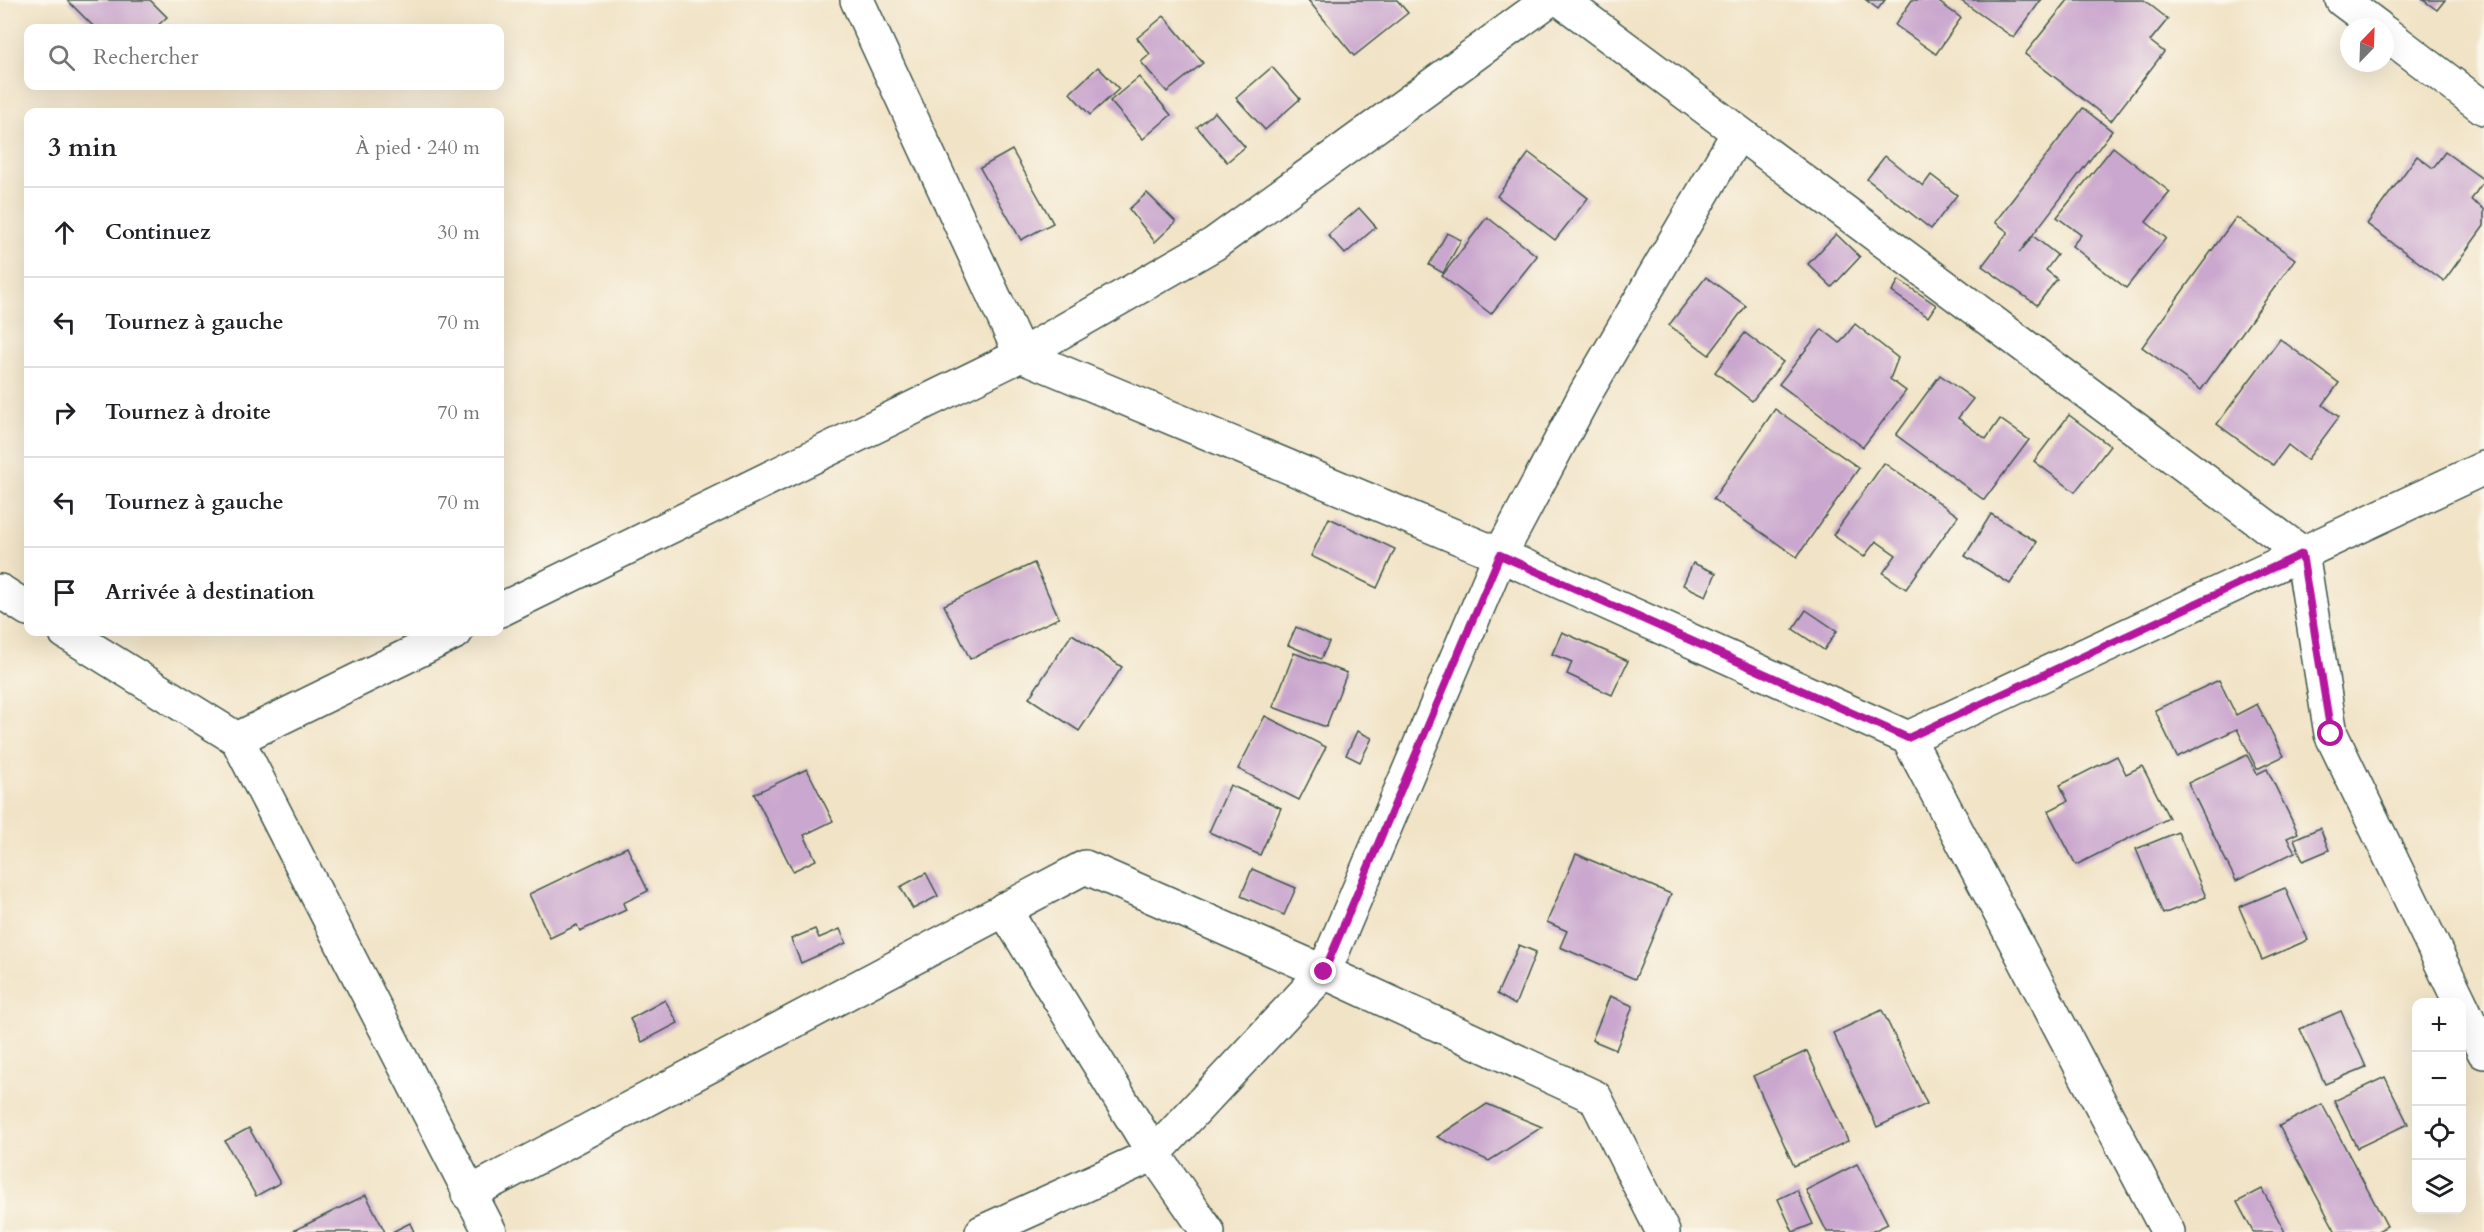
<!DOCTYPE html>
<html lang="fr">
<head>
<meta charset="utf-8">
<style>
  :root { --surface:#fff; --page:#f6f6f6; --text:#202124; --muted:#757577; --line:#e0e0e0 }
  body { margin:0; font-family:Cardo,serif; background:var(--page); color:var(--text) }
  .controls { position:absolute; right:18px; bottom:18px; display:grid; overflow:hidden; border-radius:12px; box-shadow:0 6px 24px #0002 }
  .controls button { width:54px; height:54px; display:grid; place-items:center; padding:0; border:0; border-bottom:2px solid var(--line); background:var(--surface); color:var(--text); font:30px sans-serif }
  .compass { position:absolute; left:2340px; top:18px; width:54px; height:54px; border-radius:50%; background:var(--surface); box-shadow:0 6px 24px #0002; rotate:23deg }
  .stop { position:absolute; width:18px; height:18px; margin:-14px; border:4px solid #b5179e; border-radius:50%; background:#fff }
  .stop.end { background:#b5179e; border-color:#fff; box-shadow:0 2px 6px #0008 }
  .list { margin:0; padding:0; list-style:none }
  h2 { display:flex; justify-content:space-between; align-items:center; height:78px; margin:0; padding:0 24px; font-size:26px }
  h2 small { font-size:20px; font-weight:400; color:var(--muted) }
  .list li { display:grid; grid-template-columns:39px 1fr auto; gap:18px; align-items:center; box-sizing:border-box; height:90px; padding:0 24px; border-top:2px solid var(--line) }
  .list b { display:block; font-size:22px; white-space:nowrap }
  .list em { font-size:20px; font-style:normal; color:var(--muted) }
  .icon { flex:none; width:33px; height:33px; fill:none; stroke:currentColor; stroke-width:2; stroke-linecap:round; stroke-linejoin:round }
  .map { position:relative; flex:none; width:2484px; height:1232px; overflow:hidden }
  .search { position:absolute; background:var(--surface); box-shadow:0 6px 24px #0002; left:24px; top:24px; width:480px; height:66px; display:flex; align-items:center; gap:15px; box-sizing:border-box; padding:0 21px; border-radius:12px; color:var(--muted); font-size:22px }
  .panel { position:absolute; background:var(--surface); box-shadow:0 6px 24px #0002; left:24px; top:108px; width:480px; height:528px; border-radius:12px }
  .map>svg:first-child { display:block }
  .building { fill:#caa7ce }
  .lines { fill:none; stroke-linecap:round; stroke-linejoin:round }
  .minor-casing { stroke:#3e564a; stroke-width:36 }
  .minor { stroke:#fff; stroke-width:33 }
  .route { stroke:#b5179e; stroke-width:8 }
</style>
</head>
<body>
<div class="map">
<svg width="2484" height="1232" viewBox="0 0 2484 1232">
  <rect width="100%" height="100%" fill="#fbf7ec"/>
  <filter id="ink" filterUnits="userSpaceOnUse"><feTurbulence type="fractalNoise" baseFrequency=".0167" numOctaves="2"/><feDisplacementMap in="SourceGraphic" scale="12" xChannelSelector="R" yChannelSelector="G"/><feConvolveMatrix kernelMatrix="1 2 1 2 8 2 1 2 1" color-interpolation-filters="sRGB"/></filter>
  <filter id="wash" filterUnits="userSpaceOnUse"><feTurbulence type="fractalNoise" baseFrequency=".008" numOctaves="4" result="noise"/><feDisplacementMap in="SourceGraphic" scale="24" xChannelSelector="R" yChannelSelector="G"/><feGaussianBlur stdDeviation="1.35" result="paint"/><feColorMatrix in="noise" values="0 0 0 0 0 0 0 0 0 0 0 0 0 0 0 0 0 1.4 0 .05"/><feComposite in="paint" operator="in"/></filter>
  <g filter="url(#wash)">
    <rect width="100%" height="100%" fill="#f1e3c6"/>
    <g id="blocks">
      <g class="building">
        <polygon points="67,0 150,0 167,17 155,28 95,28"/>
        <polygon points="1308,0 1397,0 1408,13 1354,56"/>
        <polygon points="1866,0 1885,0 1878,9"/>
        <polygon points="1912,0 1936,0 1961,18 1936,54 1895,25"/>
        <polygon points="1960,0 2041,0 2014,38"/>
        <polygon points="2068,0 2144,0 2168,19 2150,41 2164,52 2111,121 2025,54"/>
        <polygon points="2423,0 2445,0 2437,10"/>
        <polygon points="1164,16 1203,63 1167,92 1141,62 1150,54 1137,38"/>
        <polygon points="1098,67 1119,89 1090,115 1070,93"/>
        <polygon points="1272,67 1300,99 1265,130 1236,98"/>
        <polygon points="1139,77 1171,115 1143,139 1110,101"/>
        <polygon points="2083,108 2112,131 2019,253 2033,236 2057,255 2046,270 2057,279 2037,305 1982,266 2008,232 1995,222"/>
        <polygon points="1215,112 1245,147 1227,162 1197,127"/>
        <polygon points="2113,147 2170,192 2146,222 2166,238 2126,288 2072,246 2081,235 2057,217"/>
        <polygon points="1012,150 1053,223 1021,240 980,168"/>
        <polygon points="2445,152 2484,180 2471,200 2484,209 2484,226 2444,281 2367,224 2417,156 2433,168"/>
        <polygon points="1529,153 1588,198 1555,240 1497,196"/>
        <polygon points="1885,156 1923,186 1931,175 1957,195 1931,229 1867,179"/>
        <polygon points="1147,193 1176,222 1155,242 1129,209"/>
        <polygon points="1359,208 1376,227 1345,254 1328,235"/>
        <polygon points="1487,217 1537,256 1491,314 1442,276"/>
        <polygon points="2236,217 2295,259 2201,390 2142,347"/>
        <polygon points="1447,233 1461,240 1443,273 1429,265"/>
        <polygon points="1836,234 1860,257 1832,287 1808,264"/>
        <polygon points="1706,277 1746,306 1709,355 1669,325"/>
        <polygon points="1899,280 1936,305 1928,317 1892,292"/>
        <polygon points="1855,324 1898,358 1890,379 1906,391 1863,447 1779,384 1822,329 1840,343"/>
        <polygon points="1745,333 1783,362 1752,401 1715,372"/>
        <polygon points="2280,339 2339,383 2323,405 2339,417 2307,460 2288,445 2273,465 2217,424"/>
        <polygon points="1940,375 1973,399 1958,418 1986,439 2000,419 2029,440 1984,500 1896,435"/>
        <polygon points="1775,409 1859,468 1797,557 1713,499"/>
        <polygon points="2069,415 2110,446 2075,492 2034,461"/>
        <polygon points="1884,463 1958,516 1906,589 1883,573 1896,555 1876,541 1864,557 1833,535"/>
        <polygon points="1991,514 2037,542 2010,584 1965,556"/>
        <polygon points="1329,518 1395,549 1377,588 1311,556"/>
        <polygon points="1034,563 1059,618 970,659 944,605"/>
        <polygon points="1693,563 1716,573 1706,596 1683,585"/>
        <polygon points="1806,610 1837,631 1824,650 1793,629"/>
        <polygon points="1296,627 1329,642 1321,659 1288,645"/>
        <polygon points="1562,632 1628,661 1612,695 1567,674 1572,662 1552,654"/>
        <polygon points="1072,634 1122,667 1079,731 1029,698"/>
        <polygon points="1294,653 1347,673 1326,727 1273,707"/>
        <polygon points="2219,680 2236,715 2257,704 2284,756 2257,769 2237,729 2177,757 2155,710"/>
        <polygon points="1265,716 1326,747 1299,800 1238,769"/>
        <polygon points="1357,731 1372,738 1360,762 1346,755"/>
        <polygon points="2247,755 2257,774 2267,769 2298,833 2287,838 2295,852 2236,881 2188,783"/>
        <polygon points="2117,756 2126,774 2142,766 2169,818 2076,865 2048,811 2068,801 2060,785"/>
        <polygon points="807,769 833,821 804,835 816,860 793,871 754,794"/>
        <polygon points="1230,785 1281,808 1260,855 1209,832"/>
        <polygon points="2320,828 2329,850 2303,861 2294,839"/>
        <polygon points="2178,832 2206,897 2163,914 2136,849"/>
        <polygon points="627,847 648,891 623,903 626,910 580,931 577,925 550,938 529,894"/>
        <polygon points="1576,854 1671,894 1635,979 1560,947 1567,931 1547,922"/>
        <polygon points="1252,869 1296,888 1284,915 1241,896"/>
        <polygon points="926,873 938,896 913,909 900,887"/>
        <polygon points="2285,888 2308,940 2262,960 2239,907"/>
        <polygon points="815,929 819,938 840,929 846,943 801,963 791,939"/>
        <polygon points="1519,945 1536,952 1515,1005 1497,994"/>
        <polygon points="1610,996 1633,1006 1616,1050 1592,1040"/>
        <polygon points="665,1000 678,1023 642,1042 630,1019"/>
        <polygon points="1882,1010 1927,1104 1877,1127 1833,1033"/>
        <polygon points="2341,1011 2366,1067 2325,1084 2300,1029"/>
        <polygon points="1807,1051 1848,1141 1794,1166 1753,1076"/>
        <polygon points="2385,1077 2408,1124 2357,1148 2334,1101"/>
        <polygon points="1487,1104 1542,1127 1489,1161 1437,1137"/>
        <polygon points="2322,1104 2387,1226 2376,1232 2336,1232 2279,1126"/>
        <polygon points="249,1128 280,1183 256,1196 225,1141"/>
        <polygon points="1857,1164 1888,1224 1871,1232 1827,1232 1806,1190"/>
        <polygon points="2262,1189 2285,1232 2253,1232 2237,1202"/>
        <polygon points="1797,1190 1813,1224 1793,1232 1778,1199"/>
        <polygon points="366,1195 385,1232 291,1232"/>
        <polygon points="410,1223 414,1232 392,1232"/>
      </g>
    </g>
  </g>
  <g filter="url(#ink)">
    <use href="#blocks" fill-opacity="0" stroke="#3e564a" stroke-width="1.5"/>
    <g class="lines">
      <g class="minor-casing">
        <g id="minor">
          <polyline points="857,0 1021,355 1500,555 1908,738 2168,1232"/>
          <polyline points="1561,0 2302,553 2331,734 2460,1002"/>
          <polyline points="2342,0 2378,27"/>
          <polyline points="2385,33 2484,108"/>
          <polyline points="0,591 28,609"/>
          <polyline points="500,610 1021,355 1214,244 1549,0"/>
          <polyline points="65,632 237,739 490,1232"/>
          <polyline points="1908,738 2484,468"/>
          <polyline points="237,739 456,632"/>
          <polyline points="1004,909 1154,1154 1208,1232"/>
          <polyline points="2462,1006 2484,1052"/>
          <polyline points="468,1194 1085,867 1324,972 1595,1097 1663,1232"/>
          <polyline points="982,1232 1154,1154 1324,972 1500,555 1587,391 1738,133"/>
        </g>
      </g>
      <use href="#minor" class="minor"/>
    </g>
  </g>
  <g class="lines" filter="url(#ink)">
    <polyline class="route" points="1324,972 1500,555 1908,738 2302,554 2331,734"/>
  </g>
</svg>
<div class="controls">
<button>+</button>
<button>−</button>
<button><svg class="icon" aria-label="locate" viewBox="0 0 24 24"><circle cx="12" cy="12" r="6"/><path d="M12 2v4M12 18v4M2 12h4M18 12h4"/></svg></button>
<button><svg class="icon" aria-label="layers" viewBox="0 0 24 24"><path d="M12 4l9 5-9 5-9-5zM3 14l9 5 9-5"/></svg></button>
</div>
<svg class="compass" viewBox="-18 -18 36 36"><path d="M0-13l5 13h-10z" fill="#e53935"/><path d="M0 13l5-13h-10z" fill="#757577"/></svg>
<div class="stop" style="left:2331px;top:734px"></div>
<div class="stop end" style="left:1324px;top:972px"></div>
<div class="search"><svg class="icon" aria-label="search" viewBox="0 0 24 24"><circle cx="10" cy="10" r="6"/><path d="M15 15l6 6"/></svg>Rechercher</div>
<section class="panel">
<h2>3 min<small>À pied · 240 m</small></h2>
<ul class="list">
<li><svg class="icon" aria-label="ahead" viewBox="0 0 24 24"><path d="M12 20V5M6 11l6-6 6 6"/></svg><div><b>Continuez</b></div><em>30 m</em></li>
<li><svg class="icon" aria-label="left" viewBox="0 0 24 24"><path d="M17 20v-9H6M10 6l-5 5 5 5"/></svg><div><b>Tournez à gauche</b></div><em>70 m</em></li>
<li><svg class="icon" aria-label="right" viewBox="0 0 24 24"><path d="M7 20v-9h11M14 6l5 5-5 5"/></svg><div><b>Tournez à droite</b></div><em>70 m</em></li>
<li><svg class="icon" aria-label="left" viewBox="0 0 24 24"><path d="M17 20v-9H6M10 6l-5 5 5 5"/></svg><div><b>Tournez à gauche</b></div><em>70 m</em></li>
<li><svg class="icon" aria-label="arrive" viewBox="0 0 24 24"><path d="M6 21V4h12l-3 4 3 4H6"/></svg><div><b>Arrivée à destination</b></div></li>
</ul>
</section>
</div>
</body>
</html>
